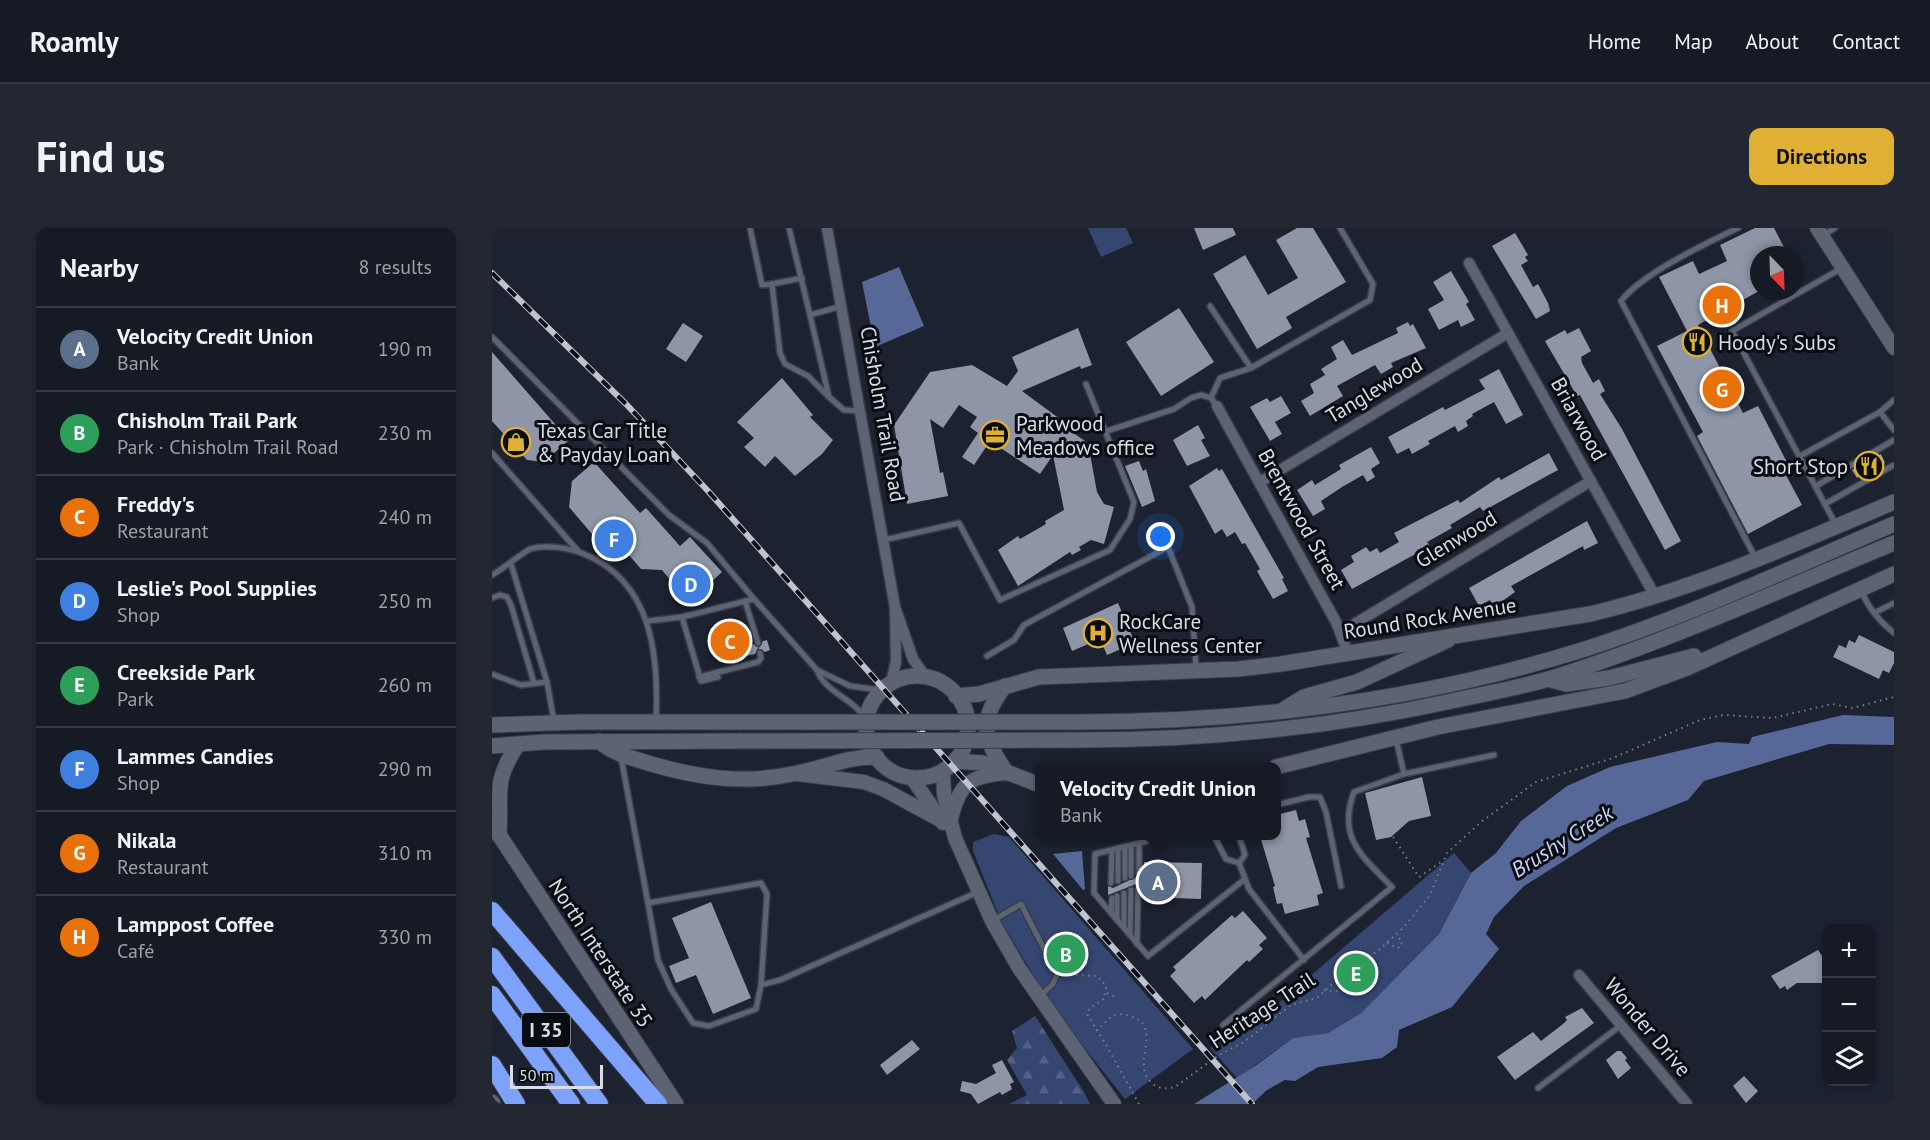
<!DOCTYPE html>
<html lang="en">
<head>
<meta charset="utf-8">
<style>
  :root { --surface:#151a24; --page:#222731; --text:#f1f3f6; --muted:#9da1a6; --line:#343841; --accent:#dfb034 }
  body { margin:0; font-family:"PT Sans",sans-serif; background:var(--page); color:var(--text) }
  .controls { position:absolute; right:18px; bottom:18px; display:grid; overflow:hidden; border-radius:12px; box-shadow:0 3px 9px #0003 }
  .controls button { width:54px; height:54px; display:grid; place-items:center; padding:0; border:0; border-bottom:2px solid var(--line); background:var(--surface); color:var(--text); font:30px sans-serif }
  .compass { position:absolute; left:1258px; top:18px; width:54px; height:54px; border-radius:50%; background:var(--surface); box-shadow:0 3px 9px #0003; rotate:157deg }
  .scale { position:absolute; left:18px; bottom:15px; width:93px; box-sizing:border-box; padding-left:6px; border:3px solid #d8dde6; border-top:0; font-size:16px; line-height:21px; white-space:nowrap; color:#d8dde6; -webkit-text-stroke:4px #090c12; paint-order:stroke }
  .you { position:absolute; left:669px; top:309px; width:21px; height:21px; margin:-15px; border:4px solid #fff; border-radius:50%; background:#1a73e8; box-shadow:0 0 0 9px #1a73e833 }
  .badge { display:grid; place-items:center; width:39px; height:39px; border-radius:50%; background:var(--accent); color:#fff; font-size:20px; font-weight:700 }
  .pin { position:absolute; translate:-50% -50%; border:3px solid #fff; box-shadow:0 2px 6px #0006 }
  .popup { position:absolute; left:543px; top:534px; width:246px; height:78px; box-sizing:border-box; display:grid; place-content:center; border-radius:12px; background:var(--surface); filter:drop-shadow(0 2px 4px #0005); font-size:20px; white-space:nowrap; color:var(--muted) }
  .popup b { font-size:22px; color:var(--text) }
  .popup::after { content:''; position:absolute; left:50%; top:100%; margin-left:-12px; border:12px solid transparent; border-top-color:var(--surface) }
  .list { margin:0; padding:0; list-style:none }
  h2 { display:flex; justify-content:space-between; align-items:center; height:78px; margin:0; padding:0 24px; font-size:26px }
  h2 small { font-size:20px; font-weight:400; color:var(--muted) }
  .list li { display:grid; grid-template-columns:39px 1fr auto; gap:18px; align-items:center; box-sizing:border-box; height:84px; padding:0 24px; border-top:2px solid var(--line) }
  .list b { display:block; font-size:22px; white-space:nowrap }
  .list p { margin:0; font-size:20px; white-space:nowrap; color:var(--muted) }
  .list em { font-size:20px; font-style:normal; color:var(--muted) }
  .icon { flex:none; width:33px; height:33px; fill:none; stroke:currentColor; stroke-width:2; stroke-linecap:round; stroke-linejoin:round }
  .map { position:relative; flex:none; width:1402px; height:876px; overflow:hidden; border-radius:12px }
  header { display:flex; align-items:center; gap:36px; box-sizing:border-box; height:84px; padding:0 30px; background:var(--surface); border-bottom:2px solid var(--line) }
  header strong { font-size:28px }
  nav { display:flex; gap:33px; margin-inline-start:auto; font-size:21px }
  .intro { display:flex; align-items:center; justify-content:space-between; box-sizing:border-box; height:144px; padding:0 36px }
  h1 { margin:0; font-size:42px }
  .button { padding:15px 27px; border-radius:12px; background:var(--accent); color:#111; font-size:21px; font-weight:700 }
  main { display:flex; gap:36px; padding:0 36px }
  aside { flex:1; background:var(--surface); border-radius:12px; box-shadow:0 3px 9px #0003 }
  .map>svg:first-child { display:block }
  .forest { fill:url(#forest-firs) }
  .park { fill:#354671 }
  .water { fill:#556898 }
  .building { fill:#8d95a6 }
  .lines { fill:none; stroke-linecap:round; stroke-linejoin:round }
  .service-casing { stroke:#393d49; stroke-width:8 }
  .minor-casing { stroke:#393d49; stroke-width:13 }
  .tertiary-casing { stroke:#393d49; stroke-width:16 }
  .secondary-casing { stroke:#393d49; stroke-width:17 }
  .motorway-casing { stroke:#393d49; stroke-width:20 }
  .path { stroke:#787d89; stroke-width:2; stroke-dasharray:1.5 4.5; stroke-linecap:butt }
  .service { stroke:#5c6373; stroke-width:5 }
  .minor { stroke:#5c6373; stroke-width:10 }
  .tertiary { stroke:#5c6373; stroke-width:14 }
  .secondary { stroke:#5c6373; stroke-width:15 }
  .motorway { stroke:#7ea3ff; stroke-width:18 }
  .rail-casing { stroke:#bec4cd; stroke-width:6 }
  .rail { stroke:#090c12; stroke-width:4; stroke-dasharray:11; stroke-linecap:butt }
  .secondary-bridge-casing { stroke:#393d49; stroke-width:17; stroke-linecap:butt }
  .secondary-bridge { stroke:#5c6373; stroke-width:15 }
  .labels { text-anchor:middle; dominant-baseline:central; stroke-width:6; stroke-linejoin:round; paint-order:stroke }
  .shield { fill:#090c12; stroke:#9a9ea6; stroke-width:1.5 }
  .shield-label { font-size:20px; font-weight:bold; fill:#d8dde6 }
  .poi-label { font-size:21px; fill:#d8dde6; stroke:#090c12; text-anchor:start }
  .street-label { font-size:21px; fill:#d8dde6; stroke:#090c12 }
  .water-label { font-size:22px; font-style:italic; fill:#c9d6f4; stroke:#090c12 }
</style>
</head>
<body>
<header>
<strong>Roamly</strong>
<nav><a>Home</a><a>Map</a><a>About</a><a>Contact</a></nav>
</header>
<div class="intro"><h1>Find us</h1><a class="button">Directions</a></div>
<main>
<aside>
<h2>Nearby<small>8 results</small></h2>
<ul class="list">
<li><span class="badge" style="background:#5c6f8a">A</span><div><b>Velocity Credit Union</b><p>Bank</p></div><em>190 m</em></li>
<li><span class="badge" style="background:#2e9e5b">B</span><div><b>Chisholm Trail Park</b><p>Park · Chisholm Trail Road</p></div><em>230 m</em></li>
<li><span class="badge" style="background:#e8710a">C</span><div><b>Freddy's</b><p>Restaurant</p></div><em>240 m</em></li>
<li><span class="badge" style="background:#3f7fe0">D</span><div><b>Leslie's Pool Supplies</b><p>Shop</p></div><em>250 m</em></li>
<li><span class="badge" style="background:#2e9e5b">E</span><div><b>Creekside Park</b><p>Park</p></div><em>260 m</em></li>
<li><span class="badge" style="background:#3f7fe0">F</span><div><b>Lammes Candies</b><p>Shop</p></div><em>290 m</em></li>
<li><span class="badge" style="background:#e8710a">G</span><div><b>Nikala</b><p>Restaurant</p></div><em>310 m</em></li>
<li><span class="badge" style="background:#e8710a">H</span><div><b>Lamppost Coffee</b><p>Café</p></div><em>330 m</em></li>
</ul>
</aside>
<div class="map">
<svg width="1402" height="876" viewBox="0 0 1402 876">
  <defs>
    <pattern id="forest-firs" width="22" height="20" patternUnits="userSpaceOnUse" patternTransform="scale(1.5)"><rect width="22" height="20" fill="#354671"/><path d="M5 1l3.5 6h-7zM16 11l3.5 6h-7z" fill="#526085"/></pattern>
  </defs>
  <rect width="100%" height="100%" fill="#1c2230"/>
  <polygon class="forest" points="543,788 592,864 598,876 517,876 535,867 515,832 525,820 520,803"/>
  <g class="park">
    <polygon points="596,0 634,0 641,15 609,29"/>
    <polygon points="502,606 517,609 701,821 633,871 579,803 549,760 509,693 481,623 481,614"/>
    <polygon points="962,625 979,645 947,706 869,785 836,805 801,810 745,850 718,820 745,799 754,803"/>
  </g>
  <g class="water">
    <polygon points="407,39 432,98 383,119 370,54"/>
    <polygon points="1351,487 1402,489 1402,517 1337,516 1212,553 1196,572 1124,600 1032,658 1002,689 994,706 1007,721 960,779 907,802 905,819 890,830 826,839 803,853 793,852 775,862 760,876 702,876 763,838 801,810 836,805 869,785 947,706 979,645 1004,625 1029,593 1075,558 1118,539 1225,514 1257,516 1260,509"/>
    <polygon points="590,623 593,661 591,662 561,626"/>
  </g>
  <g class="building">
    <polygon points="702,0 741,0 744,7 711,22"/>
    <polygon points="805,0 821,0 854,54 794,89 800,100 765,121 721,46 753,27 776,67 806,50 784,12"/>
    <polygon points="1263,0 1282,0 1296,27 1267,27 1267,63 1206,97 1251,185 1266,178 1301,246 1295,249 1310,277 1256,306 1205,208 1211,204 1165,118 1195,103 1167,49 1201,33 1207,46 1235,33 1228,17"/>
    <polygon points="1023,5 1036,27 1033,29 1036,33 1029,37 1041,59 1046,56 1056,75 1058,83 1044,91 1000,18"/>
    <polygon points="959,43 977,74 974,76 983,92 969,99 966,92 947,102 936,81 952,72 941,54"/>
    <polygon points="687,80 722,134 669,168 634,114"/>
    <polygon points="916,94 918,98 921,96 934,120 899,135 901,139 889,146 883,137 845,158 851,168 818,188 809,173 822,165 818,156 833,147 829,141 845,131 839,119 851,112 860,127 906,105 904,100"/>
    <polygon points="191,95 211,108 194,134 174,121"/>
    <polygon points="586,100 600,137 589,141 588,138 530,163 568,191 568,196 596,215 605,264 612,276 622,279 612,316 599,312 587,319 589,322 580,327 578,324 526,358 506,322 526,308 528,311 554,296 553,293 572,282 561,227 548,246 498,213 482,237 470,229 486,205 478,199 485,189 467,177 451,200 438,191 448,245 451,244 456,268 415,276 402,197 438,144 480,137 515,158 526,143 520,129"/>
    <polygon points="1087,100 1099,123 1089,129 1090,135 1101,155 1107,151 1113,163 1108,166 1130,201 1189,313 1173,322 1088,167 1085,168 1053,113 1073,102 1075,106"/>
    <polygon points="0,124 77,212 52,234 35,232 0,193"/>
    <polygon points="1007,141 1031,187 1014,196 1002,174 980,186 981,188 974,193 976,198 966,204 963,198 936,213 938,216 920,226 917,220 905,226 896,209 951,179 953,182 993,161 987,152"/>
    <polygon points="290,150 321,187 318,189 341,212 330,226 303,248 283,228 273,239 252,219 262,210 245,194"/>
    <polygon points="789,168 799,185 783,194 790,206 778,213 758,179 775,170 778,174"/>
    <polygon points="706,197 713,210 709,212 718,228 695,238 681,212"/>
    <polygon points="879,219 888,235 879,241 883,249 875,254 871,247 850,259 829,273 833,281 821,288 805,262 820,252 823,257 849,241 847,237"/>
    <polygon points="1057,225 1066,242 991,283 988,279 958,297 960,300 935,314 938,318 860,361 849,342 862,334 859,328 874,319 878,324 885,320 888,325 907,314 902,305 966,272 968,275 1007,249 1009,252"/>
    <polygon points="1389,226 1393,235 1365,250 1360,242"/>
    <polygon points="647,233 651,243 654,241 663,273 650,279 633,238"/>
    <polygon points="102,234 148,285 154,280 188,318 198,309 230,344 207,365 189,365 170,342 149,341 130,319 111,319 77,279 80,253"/>
    <polygon points="725,240 727,243 730,241 792,350 790,351 796,363 781,371 765,343 768,341 753,315 750,316 743,304 735,309 730,301 723,306 697,258"/>
    <polygon points="1095,293 1106,315 1092,322 1091,318 1019,358 1023,364 1002,379 998,372 987,378 977,360"/>
    <polygon points="626,375 643,415 615,427 608,411 580,423 571,400"/>
    <polygon points="248,393 255,418 261,416 267,420 271,413 275,412 278,422 273,424 266,420 263,426 227,434 218,401"/>
    <polygon points="1367,407 1402,424 1402,435 1397,445 1391,442 1387,451 1341,429 1347,417 1354,420 1357,412 1363,415"/>
    <polygon points="930,549 939,588 917,593 899,609 884,612 873,565"/>
    <polygon points="804,582 807,593 813,591 818,609 814,610 831,665 825,667 827,677 793,686 790,675 785,676 781,659 783,658 768,608 784,608 784,587"/>
    <polygon points="652,634 710,635 709,671 652,669 650,658 647,655 616,667 616,658 621,660 644,649 650,650"/>
    <polygon points="219,674 259,770 221,786 204,747 184,755 177,738 197,730 180,690"/>
    <polygon points="751,683 775,710 767,717 771,721 757,734 755,732 713,772 710,768 702,775 678,748 684,742 681,739 740,687 743,690"/>
    <polygon points="1326,722 1335,735 1335,755 1305,755 1295,762 1293,758 1288,761 1279,748"/>
    <polygon points="1090,780 1102,795 1023,852 1005,829 1041,804 1049,813 1071,796 1075,792 1073,789"/>
    <polygon points="420,812 428,821 395,847 388,837"/>
    <polygon points="1125,823 1129,823 1135,830 1133,832 1139,840 1126,851 1114,832"/>
    <polygon points="510,832 522,854 518,856 520,861 510,867 508,864 486,876 479,866 468,863 470,853 484,856 504,845 500,837"/>
    <polygon points="1252,848 1266,863 1254,875 1241,858"/>
  </g>
  <g class="lines">
    <g class="service-casing">
      <g id="service">
        <polyline points="258,0 270,57 280,56"/>
        <polyline points="297,0 318,87"/>
        <path d="M1246 0C1213 16 1151 45 1129 73L1263 329"/>
        <polyline points="1332,7 1343,0"/>
        <polyline points="310,50 280,56 288,125 293,136 316,148 337,169"/>
        <polyline points="350,78 318,87 337,169 352,182 367,183"/>
        <polyline points="718,78 759,140 878,72 881,56 848,0"/>
        <polyline points="0,109 177,287 215,315 262,371"/>
        <polyline points="719,170 728,150 759,140"/>
        <polyline points="1388,184 1402,202"/>
        <polyline points="615,203 682,181 699,170 709,167 719,170 725,178"/>
        <polyline points="0,225 86,323"/>
        <polyline points="1308,228 1388,184 1402,172"/>
        <polyline points="1324,258 1402,212"/>
        <polyline points="1333,276 1402,237"/>
        <polyline points="1344,297 1240,103 1350,40"/>
        <polyline points="392,312 467,295 508,372 618,322 638,291 642,274 594,156"/>
        <polyline points="19,336 55,454 62,493"/>
        <path d="M0 347C11 341 30 325 38 321 54 316 77 320 92 326 161 354 167 429 164 494"/>
        <path d="M1369 362C1376 380 1387 393 1402 405"/>
        <polyline points="0,370 8,367 15,369 19,377 42,455"/>
        <polyline points="253,373 266,415"/>
        <polyline points="1382,385 1402,375"/>
        <polyline points="190,389 209,453 226,449"/>
        <path d="M156 393 190 389 262 371 325 442C333 465 362 470 373 491"/>
        <polyline points="495,428 522,412 532,397 676,319 700,379 704,440"/>
        <polyline points="325,442 358,458 387,462"/>
        <polyline points="0,446 29,457 55,454"/>
        <polyline points="207,449 266,434 269,430 268,425"/>
        <polyline points="904,511 912,546 1002,527"/>
        <polyline points="129,529 156,675"/>
        <polyline points="784,577 817,569 828,569 834,584 849,658"/>
        <polyline points="675,608 603,626 602,665 656,728 753,651"/>
        <polyline points="722,608 734,631 747,635"/>
        <polyline points="647,615 647,646"/>
        <polyline points="626,620 626,653"/>
        <polyline points="747,635 757,661 812,732"/>
        <polyline points="747,635 753,627 747,608"/>
        <polyline points="639,648 639,618"/>
        <polyline points="633,650 633,619"/>
        <polyline points="619,655 620,622"/>
        <polyline points="632,665 632,699"/>
        <polyline points="619,685 620,670"/>
        <polyline points="502,692 529,676 565,746 561,756 549,767"/>
        <polyline points="625,692 625,668"/>
        <polyline points="638,707 639,662"/>
        <polyline points="645,716 646,660"/>
        <polyline points="558,732 575,725 580,731 580,738 576,743 565,746"/>
        <polyline points="269,757 275,666 269,655 156,675 166,732 179,761 201,795 217,798 264,781 269,757 288,752 486,664"/>
        <path d="M731 797 900 659C870 628 845 610 862 564L912 546"/>
        <polyline points="1046,860 1128,798"/>
      </g>
    </g>
    <g class="minor-casing">
      <g id="minor">
        <polyline points="335,0 403,379 404,434 399,454"/>
        <polyline points="977,35 1163,368"/>
        <polyline points="725,178 844,394 856,425"/>
        <polyline points="768,254 1016,105"/>
        <polyline points="403,379 421,431 433,448"/>
        <polyline points="849,404 1099,253"/>
        <polyline points="1087,747 1195,876"/>
      </g>
    </g>
    <g class="tertiary-casing">
      <g id="tertiary">
        <polyline points="1325,0 1402,120"/>
        <polyline points="451,543 452,566 463,610 500,693 527,740 622,876"/>
        <polyline points="305,546 372,554 391,561 450,593"/>
        <polyline points="420,550 451,595"/>
        <path d="M459 591C468 554 478 548 515 545"/>
      </g>
    </g>
    <g class="secondary-casing">
      <g id="secondary">
        <circle cx="425" cy="499" r="51"/>
        <polyline points="1056,451 1074,456 1117,450 1202,428"/>
        <path d="M513 458C486 492 491 511 515 545"/>
        <path d="M464 468 487 466 547 449 747 441 789 436 1098 386C1203 361 1303 316 1402 274"/>
        <polyline points="791,482 812,469 865,454 956,412"/>
        <path d="M574 494C749 495 923 474 1090 422 1197 388 1299 340 1402 296"/>
        <polyline points="0,497 87,494 248,494"/>
        <path d="M574 512C704 513 832 501 960 473 992 466 1025 460 1057 451 1175 414 1288 362 1402 315"/>
        <path d="M107 513C122 526 137 529 156 535 206 550 253 557 305 545 332 540 357 528 385 529"/>
        <polyline points="0,518 52,514 248,513"/>
        <polyline points="463,533 491,535 548,557"/>
        <polyline points="784,539 946,499 1133,463 1195,440 1402,346"/>
        <polyline points="0,596 184,876"/>
        <path d="M7 607C10 562 0 556 26 516"/>
        <polyline points="0,874 1,876"/>
      </g>
    </g>
    <g class="motorway-casing">
      <g id="motorway">
        <polyline points="0,683 166,876"/>
        <polyline points="0,729 107,876"/>
        <polyline points="0,767 79,876"/>
        <polyline points="0,837 24,876"/>
      </g>
    </g>
    <g class="path">
      <polyline points="901,609 927,649 952,632"/>
      <polyline points="895,715 905,720 909,719 910,714 905,707"/>
      <polyline points="584,747 605,748 614,758 613,770 597,781 595,786 605,802"/>
      <path d="M832 762C850 768 860 754 860 738"/>
      <polyline points="615,765 624,769"/>
      <path d="M647 876 613 815 605 802 620 788 629 786C680 794 634 835 661 856 667 861 675 861 683 859L727 827 752 814 799 777 825 770 860 738 886 723 912 699 938 667 955 625 989 594 1044 554 1121 530 1208 492 1231 487 1281 490 1340 476 1361 480 1402 469"/>
    </g>
    <use href="#service" class="service"/>
    <use href="#minor" class="minor"/>
    <use href="#tertiary" class="tertiary"/>
    <use href="#secondary" class="secondary"/>
    <use href="#motorway" class="motorway"/>
    <g class="rail-casing">
      <polyline id="rail" points="0,45 134,176 216,263 760,876"/>
    </g>
    <use href="#rail" class="rail"/>
    <g class="secondary-bridge-casing">
      <g id="secondary-bridge">
        <polyline points="248,494 574,494"/>
        <polyline points="248,513 574,512"/>
      </g>
    </g>
    <use href="#secondary-bridge" class="secondary-bridge"/>
  </g>
  <defs>
    <g id="restaurant-ring" transform="scale(1.5)"><circle r="9.5" fill="#090c12" stroke="#dfb034" stroke-width="1.5"/><path d="M-5-6h1v4h1v-4h1v4h1v-4h1v5L-1.5 .5V6h-2V.5L-5-1ZM5-6V6H3V1.5H1.5Q1.5-4 5-6Z" fill="#dfb034"/></g>
    <g id="office-ring" transform="scale(1.5)"><circle r="9.5" fill="#090c12" stroke="#dfb034" stroke-width="1.5"/><path d="M-6-3h4V-5.5h4V-3h4V5H-6ZM-1-4.5V-3h2v-1.5ZM-6 0V1H6V0Z" fill="#dfb034"/></g>
    <g id="shop-ring" transform="scale(1.5)"><circle r="9.5" fill="#090c12" stroke="#dfb034" stroke-width="1.5"/><path d="M-5-2.5h2.3a2.7 3.5 0 0 1 5.4 0H5L5.5 6h-11ZM-1.5-2.5h3a1.5 2.3 0 0 0-3 0Z" fill="#dfb034"/></g>
    <g id="hospital-ring" transform="scale(1.5)"><circle r="9.5" fill="#090c12" stroke="#dfb034" stroke-width="1.5"/><path d="M-5-5h3v3.5h4V-5h3V5h-3V1.5h-4V5h-3Z" fill="#dfb034"/></g>
  </defs>
  <g fill-rule="evenodd">
    <use href="#restaurant-ring" x="1205" y="114"/>
    <use href="#office-ring" x="503" y="207"/>
    <use href="#shop-ring" x="24" y="214"/>
    <use href="#restaurant-ring" x="1377" y="238"/>
    <use href="#hospital-ring" x="606" y="405"/>
  </g>
  <g class="labels">
    <rect class="shield" x="30" y="785" width="48" height="34" rx="4.5"/>
    <g class="shield-label">
      <text x="54" y="802">I 35</text>
    </g>
    <g class="poi-label">
      <text x="1226" y="114">Hoody's Subs</text>
      <text x="524" y="195">Parkwood<tspan x="524" dy="24">Meadows office</tspan></text>
      <text x="45" y="202">Texas Car Title<tspan x="45" dy="24">&amp; Payday Loan</tspan></text>
      <text x="1356" y="238" text-anchor="end">Short Stop</text>
      <text x="627" y="393">RockCare<tspan x="627" dy="24">Wellness Center</tspan></text>
    </g>
    <g class="street-label">
      <text transform="translate(882 162) rotate(-31)">Tanglewood</text>
      <text transform="translate(391 186) rotate(80)">Chisholm Trail Road</text>
      <text transform="translate(1087 191) rotate(61)">Briarwood</text>
      <text transform="translate(810 291) rotate(61)">Brentwood Street</text>
      <text transform="translate(964 311) rotate(-31)">Glenwood</text>
      <text transform="translate(938 390) rotate(-9)">Round Rock Avenue</text>
      <text transform="translate(109 725) rotate(57)">North Interstate 35</text>
      <text transform="translate(770 782) rotate(-33)">Heritage Trail</text>
      <text transform="translate(1156 799) rotate(50)">Wonder Drive</text>
    </g>
    <g class="water-label">
      <text transform="translate(1070 613) rotate(-32)">Brushy Creek</text>
    </g>
  </g>
</svg>
<div class="controls">
<button>+</button>
<button>−</button>
<button><svg class="icon" aria-label="layers" viewBox="0 0 24 24"><path d="M12 4l9 5-9 5-9-5zM3 14l9 5 9-5"/></svg></button>
</div>
<svg class="compass" viewBox="-18 -18 36 36"><path d="M0-13l5 13h-10z" fill="#e53935"/><path d="M0 13l5-13h-10z" fill="#9da1a6"/></svg>
<div class="scale">50 m</div>
<div class="you"></div>
<div class="pin badge" style="left:666px;top:654px;background:#5c6f8a">A</div>
<div class="popup"><b>Velocity Credit Union</b>Bank</div>
<div class="pin badge" style="left:574px;top:726px;background:#2e9e5b">B</div>
<div class="pin badge" style="left:238px;top:413px;background:#e8710a">C</div>
<div class="pin badge" style="left:199px;top:356px;background:#3f7fe0">D</div>
<div class="pin badge" style="left:864px;top:745px;background:#2e9e5b">E</div>
<div class="pin badge" style="left:122px;top:311px;background:#3f7fe0">F</div>
<div class="pin badge" style="left:1230px;top:161px;background:#e8710a">G</div>
<div class="pin badge" style="left:1230px;top:77px;background:#e8710a">H</div>
</div>
</main>
</body>
</html>
